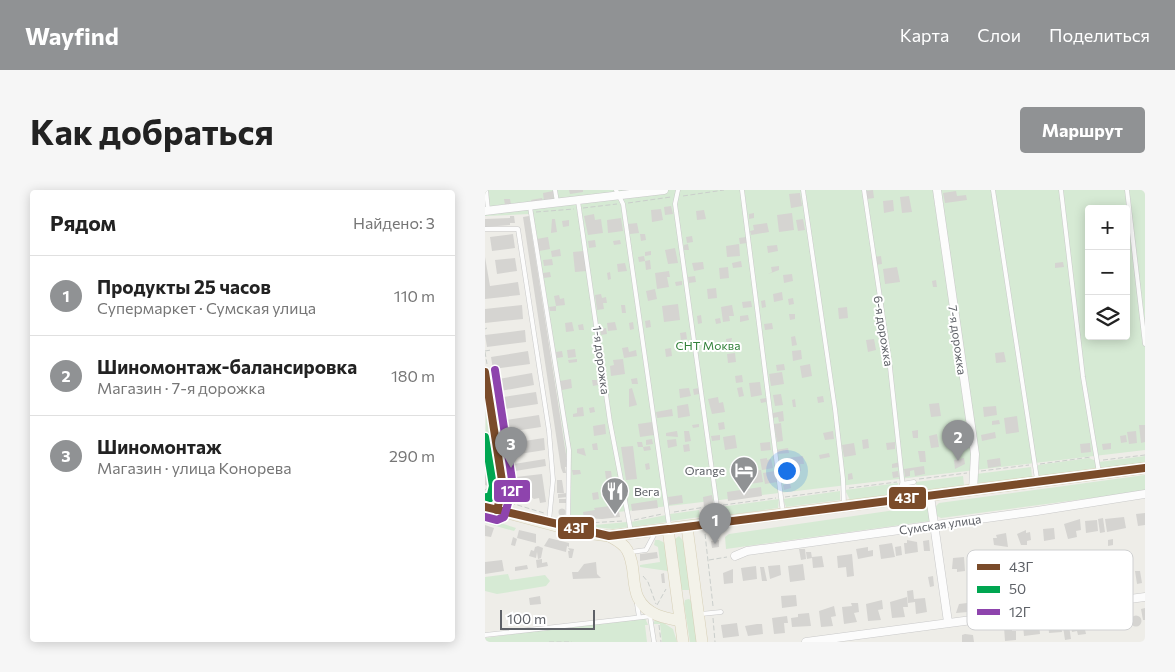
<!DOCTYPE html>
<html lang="ru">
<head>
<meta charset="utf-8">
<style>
  :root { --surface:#fff; --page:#f6f6f6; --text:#222; --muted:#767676; --line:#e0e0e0; --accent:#909294 }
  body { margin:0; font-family:Commissioner,sans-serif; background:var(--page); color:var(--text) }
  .controls { position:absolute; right:15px; top:15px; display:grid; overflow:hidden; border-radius:5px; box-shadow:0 2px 12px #0003 }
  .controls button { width:45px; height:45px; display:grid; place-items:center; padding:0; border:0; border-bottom:1px solid var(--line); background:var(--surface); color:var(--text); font:25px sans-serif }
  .scale { position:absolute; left:15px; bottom:12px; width:95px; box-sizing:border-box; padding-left:5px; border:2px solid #5e6167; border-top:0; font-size:14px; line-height:18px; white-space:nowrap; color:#5e6167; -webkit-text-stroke:4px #fff; paint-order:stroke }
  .you { position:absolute; left:301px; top:280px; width:18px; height:18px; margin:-12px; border:4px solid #fff; border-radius:50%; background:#1a73e8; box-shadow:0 0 0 8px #1a73e833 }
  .badge { display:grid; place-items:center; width:32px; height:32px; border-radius:50%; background:var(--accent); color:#fff; font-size:16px; font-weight:700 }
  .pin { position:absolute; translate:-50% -41px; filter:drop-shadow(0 1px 2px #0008) }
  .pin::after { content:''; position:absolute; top:26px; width:18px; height:15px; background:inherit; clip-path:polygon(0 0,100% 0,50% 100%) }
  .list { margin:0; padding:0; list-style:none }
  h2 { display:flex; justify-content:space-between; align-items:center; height:65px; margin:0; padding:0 20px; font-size:21px }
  h2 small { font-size:16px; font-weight:400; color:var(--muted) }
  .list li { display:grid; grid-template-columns:32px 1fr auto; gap:15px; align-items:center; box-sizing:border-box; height:80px; padding:0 20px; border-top:1px solid var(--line) }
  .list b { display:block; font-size:19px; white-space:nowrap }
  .list p { margin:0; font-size:16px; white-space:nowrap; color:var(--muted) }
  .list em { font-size:16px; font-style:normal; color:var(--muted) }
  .icon { flex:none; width:28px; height:28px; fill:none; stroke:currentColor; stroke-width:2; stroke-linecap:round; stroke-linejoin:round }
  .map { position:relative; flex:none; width:660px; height:452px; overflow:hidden; border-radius:5px }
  header { display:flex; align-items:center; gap:30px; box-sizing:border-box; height:70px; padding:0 25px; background:var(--accent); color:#fff }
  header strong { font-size:24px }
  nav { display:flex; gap:28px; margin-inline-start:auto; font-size:18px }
  .intro { display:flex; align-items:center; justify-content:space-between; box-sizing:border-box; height:120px; padding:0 30px }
  h1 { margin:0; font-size:35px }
  .button { padding:12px 22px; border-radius:5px; background:var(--accent); color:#fff; font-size:18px; font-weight:700 }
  main { display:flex; gap:30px; padding:0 30px }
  aside { flex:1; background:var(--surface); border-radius:5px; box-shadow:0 2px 12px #0003 }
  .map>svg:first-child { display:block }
  .green { fill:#d6ead4; fill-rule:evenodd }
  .building { fill:#d5d4d1 }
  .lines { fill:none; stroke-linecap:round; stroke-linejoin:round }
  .service-casing { stroke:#c9c9c9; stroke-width:5 }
  .minor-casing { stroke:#c9c9c9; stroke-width:9 }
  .tertiary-casing { stroke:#c9c9c9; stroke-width:10 }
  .primary-casing { stroke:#d6cfb6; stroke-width:12 }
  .path { stroke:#cacecb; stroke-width:1; stroke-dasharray:5 2.5; stroke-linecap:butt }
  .service { stroke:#fcfcfc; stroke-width:4 }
  .minor { stroke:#fcfcfc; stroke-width:8 }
  .tertiary { stroke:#fcfcfc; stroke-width:9 }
  .primary { stroke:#f3f2e9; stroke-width:11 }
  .bus-1-casing { stroke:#fff; stroke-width:11 }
  .bus-2-casing { stroke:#fff; stroke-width:11 }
  .bus-3-casing { stroke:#fff; stroke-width:11 }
  .bus-1 { stroke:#7a4b2a; stroke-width:8 }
  .bus-2 { stroke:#00a651; stroke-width:8 }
  .bus-3 { stroke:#8e44ad; stroke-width:8 }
  .labels { text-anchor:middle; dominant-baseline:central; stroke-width:4; stroke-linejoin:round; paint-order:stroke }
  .street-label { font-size:12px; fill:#5e6167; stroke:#fff }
  .park-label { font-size:12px; fill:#32813a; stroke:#fff }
  .poi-label { font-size:12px; fill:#5e6167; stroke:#fff; text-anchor:end }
  .key { fill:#fff; stroke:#cfd0d1; stroke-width:1 }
  .key-label { font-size:14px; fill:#5e6167 }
  .line-badge { stroke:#fff; stroke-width:2 }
  .badge-label { font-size:14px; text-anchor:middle; font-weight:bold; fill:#fff }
</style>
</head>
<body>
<header>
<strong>Wayfind</strong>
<nav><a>Карта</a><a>Слои</a><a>Поделиться</a></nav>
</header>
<div class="intro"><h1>Как добраться</h1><a class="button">Маршрут</a></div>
<main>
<aside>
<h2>Рядом<small>Найдено: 3</small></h2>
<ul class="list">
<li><span class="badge">1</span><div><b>Продукты 25 часов</b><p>Супермаркет · Сумская улица</p></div><em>110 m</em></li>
<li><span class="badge">2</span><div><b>Шиномонтаж-балансировка</b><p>Магазин · 7-я дорожка</p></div><em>180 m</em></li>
<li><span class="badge">3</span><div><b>Шиномонтаж</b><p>Магазин · улица Конорева</p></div><em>290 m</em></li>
</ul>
</aside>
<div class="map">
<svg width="660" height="452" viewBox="0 0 660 452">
  <rect width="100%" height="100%" fill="#eeede8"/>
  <g class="green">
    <path d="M0 0H660V260L82 328 83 275 45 24 0 26ZM604 19H641V146H604Z"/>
    <polygon points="1,212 9,274 8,276 0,274"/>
    <polygon points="660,266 660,273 616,278 614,272"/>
    <polygon points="604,268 611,271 611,278 554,286 552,284 553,275"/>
    <polygon points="546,277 547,287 493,293 491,284"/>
    <polygon points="660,285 660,301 456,328 452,326 450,317 454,313"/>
    <polygon points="478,286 479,295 432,302 431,292"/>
    <polygon points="413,293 411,304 365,310 360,300"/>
    <polygon points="355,301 355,310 301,317 298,309"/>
    <polygon points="294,309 293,318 238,326 235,324 234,317"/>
    <polygon points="438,316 443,319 445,331 241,359 240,347 244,344"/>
    <circle cx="224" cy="323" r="6"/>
    <polygon points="214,320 215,327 186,331 185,324"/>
    <polygon points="181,325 182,332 147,337 146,332"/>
    <polygon points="0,328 31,338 29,341 0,333"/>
    <polygon points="142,332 144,337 128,339 99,336"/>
    <polygon points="194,346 199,352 205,400 196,400 190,349"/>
    <polygon points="170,350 174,350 180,353 184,369 183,381 155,377 155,375 175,372 173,357 169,355"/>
    <polygon points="23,384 25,390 60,385 65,391 61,396 12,404 0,401 0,387"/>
    <polygon points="204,409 207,412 212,452 205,452 199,414 200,410"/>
    <polygon points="160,428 163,435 160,435 162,452 0,452 0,448 123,431"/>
    <polygon points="171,428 188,439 192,452 177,452 175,434 168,434"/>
  </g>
  <g class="building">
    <polygon points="84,0 98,0 98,2 85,4"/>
    <polygon points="388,0 389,8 382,9 380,1"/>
    <polygon points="68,1 69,11 59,12 58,3"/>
    <polygon points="471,1 472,6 481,5 482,10 460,13 458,3"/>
    <polygon points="315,3 317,16 306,18 304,4"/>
    <polygon points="424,6 427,22 417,23 415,7"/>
    <polygon points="57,8 58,12 47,14 46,10"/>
    <polygon points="19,9 25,9 26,15 20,15"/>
    <polygon points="408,10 409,21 399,23 398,11"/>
    <polygon points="186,16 188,24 180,25 179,17"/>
    <polygon points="176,19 178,30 167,32 166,20"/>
    <polygon points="219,20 221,29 212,30 211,21"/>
    <polygon points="269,23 269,28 264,29 264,24"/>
    <polygon points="307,23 309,40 294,42 292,25"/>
    <polygon points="109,24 110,30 116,29 118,43 103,45 99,26"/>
    <polygon points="25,26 29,26 30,33 25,33 25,35 0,37 0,29 25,28"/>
    <polygon points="44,26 83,277 80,277 81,283 78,283 76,278 38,27"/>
    <polygon points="136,28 138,41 123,43 122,30"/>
    <polygon points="67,29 70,29 72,42 66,43"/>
    <polygon points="318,29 320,40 313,41 311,30"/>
    <polygon points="84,30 84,36 78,37 77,31"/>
    <polygon points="152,33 154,43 145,44 143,34"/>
    <polygon points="282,33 284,42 266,45 265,41 269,40 268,35"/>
    <polygon points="28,44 30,58 7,61 5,47"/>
    <polygon points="155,44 160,44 161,50 156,51"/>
    <polygon points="207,46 208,52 202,53 201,47"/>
    <polygon points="63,47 65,59 54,61 52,49"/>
    <polygon points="261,47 262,53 255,54 254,48"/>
    <polygon points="110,50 111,57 104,58 103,51"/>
    <polygon points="135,50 136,54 129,55 128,51"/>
    <polygon points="203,54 204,60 199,60 199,55"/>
    <polygon points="254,54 255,66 242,67 241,56"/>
    <polygon points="292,55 293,61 283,63 282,56"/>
    <polygon points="190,58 193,73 183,74 180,60"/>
    <polygon points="75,59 76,66 67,67 66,61"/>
    <polygon points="99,61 101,81 90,82 88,62"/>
    <polygon points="166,61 166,65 160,66 160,62"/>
    <polygon points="159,66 160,71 154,72 153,67"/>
    <polygon points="396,66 397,74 390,75 389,67"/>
    <polygon points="0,67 5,96 33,92 35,105 0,109"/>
    <polygon points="30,68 32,81 12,84 10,70"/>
    <polygon points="67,69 68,75 59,76 58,70"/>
    <polygon points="165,70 166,79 161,80 160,71"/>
    <polygon points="256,71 257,77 248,78 247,73"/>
    <polygon points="218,72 219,79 209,81 207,73"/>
    <polygon points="578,72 579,77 570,78 570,73"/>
    <polygon points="140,73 142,81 133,82 132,74"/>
    <polygon points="294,76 294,80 283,84 287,82 286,77"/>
    <polygon points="243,77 244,88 235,89 234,78"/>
    <polygon points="412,77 415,92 400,94 398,79"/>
    <polygon points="184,81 185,87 182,87 184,97 172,99 170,83"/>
    <polygon points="65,82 66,87 59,88 58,83"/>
    <polygon points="125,82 126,89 123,90 122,83"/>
    <polygon points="307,84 308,91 299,93 298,85"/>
    <polygon points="210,86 211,92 204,93 203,87"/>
    <polygon points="451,90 452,97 448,97 447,91"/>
    <polygon points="197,91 197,95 191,96 190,92"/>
    <polygon points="231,98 232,108 223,109 222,99"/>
    <polygon points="170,99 172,109 163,111 161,101"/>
    <polygon points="297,102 298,110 289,112 288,104"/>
    <polygon points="116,104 117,108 121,107 122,113 118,113 119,119 112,120 110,105"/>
    <polygon points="74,105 75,109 79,108 80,115 71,116 69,106"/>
    <polygon points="308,108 309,114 304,115 303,109"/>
    <polygon points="280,110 281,117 277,118 276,111"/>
    <polygon points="266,111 267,117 258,118 257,112"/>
    <polygon points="193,114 195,130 179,132 177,116"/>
    <polygon points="37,115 38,129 0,133 0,119"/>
    <polygon points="136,115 140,115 141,123 137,123"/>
    <polygon points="247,115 249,126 244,126 245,131 238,132 236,117"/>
    <polygon points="71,116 71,121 65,121 64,117"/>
    <polygon points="362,117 363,128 354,129 353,118"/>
    <polygon points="304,124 310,124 310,129 305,130"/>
    <polygon points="216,125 217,133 213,134 212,126"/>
    <polygon points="263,125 264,130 255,132 255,126"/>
    <polygon points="235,128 236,133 231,134 230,129"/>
    <polygon points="165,130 166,137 161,138 160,131"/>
    <polygon points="87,132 89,141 81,142 80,133"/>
    <polygon points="130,132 132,140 123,141 122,133"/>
    <polygon points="148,132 149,139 145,140 144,133"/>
    <polygon points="287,133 288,139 280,140 279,134"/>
    <polygon points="98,134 99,140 94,140 93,135"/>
    <polygon points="121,138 122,144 116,145 115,139"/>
    <polygon points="40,140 41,152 2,157 0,145"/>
    <polygon points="201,142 202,149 196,150 195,143"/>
    <polygon points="310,146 312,155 307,156 306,147"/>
    <polygon points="247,148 245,157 242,157 241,149"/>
    <polygon points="389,149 391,160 383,162 381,150"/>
    <polygon points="143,157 144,162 151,160 152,166 139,168 137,158"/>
    <polygon points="186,158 187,166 181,167 180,159"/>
    <polygon points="90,159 91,167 83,168 82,160"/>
    <polygon points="316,160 317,169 308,171 307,161"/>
    <polygon points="43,161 45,174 8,179 6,167"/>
    <polygon points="77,161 78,167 72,168 71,162"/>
    <polygon points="519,162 521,172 511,173 510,163"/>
    <polygon points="250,163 251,172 243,173 242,164"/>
    <polygon points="92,169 92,172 84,173 83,170"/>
    <polygon points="138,169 140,184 126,186 125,176 129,175 128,170"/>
    <polygon points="299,174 300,180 292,181 291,175"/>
    <polygon points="325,174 327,186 317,188 315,176"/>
    <polygon points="297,182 299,194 286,196 284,184"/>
    <polygon points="47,183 49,195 10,202 8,190"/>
    <polygon points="257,185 258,192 251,193 250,186"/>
    <polygon points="152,188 153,194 147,194 146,189"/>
    <polygon points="86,189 87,198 77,200 75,191"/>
    <polygon points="107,190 112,190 113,195 108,196"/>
    <polygon points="275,192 277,205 266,207 264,193"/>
    <polygon points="257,197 259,206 254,207 252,198"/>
    <polygon points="147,198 152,215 144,217 144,199"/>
    <polygon points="204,198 206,206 195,208 194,199"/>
    <polygon points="214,198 214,204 209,205 208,199"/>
    <polygon points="51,202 53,214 13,220 11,208"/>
    <polygon points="296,204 298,215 290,216 288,205"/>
    <polygon points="338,206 339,212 333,213 332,207"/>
    <polygon points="233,207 234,213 238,212 240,222 227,224 223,209"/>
    <polygon points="281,208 281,212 276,213 275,209"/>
    <polygon points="310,209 311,217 308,217 307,210"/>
    <polygon points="454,213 456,226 446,227 444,214"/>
    <polygon points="203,214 205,226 193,228 192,216"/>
    <polygon points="511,216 512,225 499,227 498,217"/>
    <polygon points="98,217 99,226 88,227 88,224 92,223 92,218"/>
    <polygon points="109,217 110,222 105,223 104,218"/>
    <polygon points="187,219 188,226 172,228 171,222"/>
    <polygon points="298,221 299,231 294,232 293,227 288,228 288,223"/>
    <polygon points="54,225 56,237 17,243 15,231"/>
    <polygon points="532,226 534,242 521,244 519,228"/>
    <polygon points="514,230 515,234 507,235 507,231"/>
    <polygon points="167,232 169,245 155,247 153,234"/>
    <polygon points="239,232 240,239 234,240 233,233"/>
    <polygon points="296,233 298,251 292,252 289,234"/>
    <polygon points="120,234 121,244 109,246 108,236"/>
    <polygon points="214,234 214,237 208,238 207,235"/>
    <polygon points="654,235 660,235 660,252 656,253"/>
    <polygon points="433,240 433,248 428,248 427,241"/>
    <polygon points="192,241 193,247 181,246 181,243"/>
    <polygon points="199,241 204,241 206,251 200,252"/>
    <polygon points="348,241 349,249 340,250 338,243"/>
    <polygon points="651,241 652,253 644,254 642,242"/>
    <polygon points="510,242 511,248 497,251 496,245"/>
    <polygon points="452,244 454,257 446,258 444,246"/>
    <polygon points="235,245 235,250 227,251 226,246"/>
    <polygon points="250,245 252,258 240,260 238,247"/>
    <polygon points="641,245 642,252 636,253 635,246"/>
    <polygon points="471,246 472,255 466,256 466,253 463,254 462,247"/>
    <polygon points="59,248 60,260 21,266 19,254"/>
    <polygon points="167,249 168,254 161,255 161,250"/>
    <polygon points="191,249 192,256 183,258 182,250"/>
    <polygon points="383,249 384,258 378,259 377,250"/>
    <polygon points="152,252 157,252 158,257 153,257"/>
    <polygon points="285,252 286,260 276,261 275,253"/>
    <polygon points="410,252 410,259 402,260 401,253"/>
    <polygon points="112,253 113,260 108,260 107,254"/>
    <polygon points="369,253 371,265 359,267 357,255"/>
    <polygon points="605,253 606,262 596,263 595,254"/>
    <polygon points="626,253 626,259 618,260 617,254"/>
    <polygon points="204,254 205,261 199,262 198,255"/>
    <polygon points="148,256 152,289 141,290 136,257"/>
    <polygon points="165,256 166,260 159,261 158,257"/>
    <polygon points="99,258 101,266 92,263 92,259"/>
    <polygon points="303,258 304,263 292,264 291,260"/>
    <polygon points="433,261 440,261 441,272 435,272"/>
    <polygon points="344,263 345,267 335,269 334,265"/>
    <polygon points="318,266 319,274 315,274 316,281 304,282 302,268"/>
    <polygon points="282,268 282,270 286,269 288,278 277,280 275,269"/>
    <polygon points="479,268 480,274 470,279 469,270"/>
    <polygon points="515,268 516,276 503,278 502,270"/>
    <polygon points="60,269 61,276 24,282 23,275"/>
    <polygon points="415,272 415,277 407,278 407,274"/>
    <polygon points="164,273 165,279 161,280 160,274"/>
    <polygon points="251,275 252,280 245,280 245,276"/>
    <polygon points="439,276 440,284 430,286 429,280 425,281 425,286 420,287 419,279"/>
    <polygon points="205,277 206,285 202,285 201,278"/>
    <polygon points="87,280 95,280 96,284 88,285"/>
    <polygon points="276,280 278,292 265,294 263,282"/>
    <polygon points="0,281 7,283 3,296 0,295"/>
    <polygon points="120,281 126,281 127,288 121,289"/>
    <polygon points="290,281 292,292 280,294 278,283"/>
    <polygon points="413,281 414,287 408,288 407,282"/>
    <polygon points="367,283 368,289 363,290 363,284"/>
    <polygon points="57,284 61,312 55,313 54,308 49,309 33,298 31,287"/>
    <polygon points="72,290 77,290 79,303 72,303"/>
    <polygon points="305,293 306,298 299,300 298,295"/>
    <polygon points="276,297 277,306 243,311 242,302"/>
    <polygon points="126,298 127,307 118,309 117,299"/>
    <polygon points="113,302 114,309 108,310 107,303"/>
    <polygon points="82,303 82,307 73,308 73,304"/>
    <polygon points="197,305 198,313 184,315 183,307"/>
    <polygon points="227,305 229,315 219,317 218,307"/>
    <rect x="74" y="309" width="7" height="4"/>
    <polygon points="172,310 173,318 147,321 146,314"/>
    <polygon points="133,315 135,327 117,329 99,328 98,322 110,320 109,318"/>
    <circle cx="77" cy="322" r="3.5"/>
    <polygon points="660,323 660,335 653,336 651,324"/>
    <polygon points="639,327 641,338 622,342 620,329"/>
    <polygon points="618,328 620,342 615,343 613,329"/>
    <polygon points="595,329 596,340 591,341 592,347 583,349 579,334"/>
    <polygon points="612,330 613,341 601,343 600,331"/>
    <polygon points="0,335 9,338 6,347 0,346"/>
    <polygon points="569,338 570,349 559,351 558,339"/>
    <polygon points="34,340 51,344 51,353 32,348"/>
    <polygon points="541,340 541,343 545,342 546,350 542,351 542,355 536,355 532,344"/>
    <polygon points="521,343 523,357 509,355 508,348 512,348 511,345"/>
    <polygon points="28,347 32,349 30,356 26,355"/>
    <polygon points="64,348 84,353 84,357 82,356 81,362 59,356"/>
    <polygon points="628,349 628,355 623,356 623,350"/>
    <polygon points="234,350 234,357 227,358 226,351"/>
    <polygon points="422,350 432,352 433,362 420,364 419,353 422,353"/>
    <polygon points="444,350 445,361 439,361 438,351"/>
    <polygon points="407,353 410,367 396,369 394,355"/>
    <polygon points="53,356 58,358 56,368 53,369 52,362 51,368 44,366 46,360 49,361 50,357"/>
    <polygon points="416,356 417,365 411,366 410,357"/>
    <polygon points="383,357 383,361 388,360 388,366 373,369 371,359"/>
    <polygon points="83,358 89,359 87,368 84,368 83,361 85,361"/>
    <polygon points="314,359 320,359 321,369 316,370"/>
    <polygon points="172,362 173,368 155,371 155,364"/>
    <polygon points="321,362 326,362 327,368 322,369"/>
    <polygon points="367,364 369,386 362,387 361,377 353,378 352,366"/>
    <polygon points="337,366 339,377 328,378 327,367"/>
    <polygon points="479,367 480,381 472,382 472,379 467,379 468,368"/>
    <polygon points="57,369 57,373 62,372 63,376 52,378 51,370"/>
    <polygon points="17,370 19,381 0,384 0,372"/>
    <polygon points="111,372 112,384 116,388 88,389 87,382 93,382 99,374"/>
    <polygon points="318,374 320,390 305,392 303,376"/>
    <polygon points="42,375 43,379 30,381 30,377"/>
    <polygon points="295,375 296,385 285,389 283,376"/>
    <polygon points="271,376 272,389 258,391 256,378"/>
    <polygon points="275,377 279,377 282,391 277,391"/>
    <polygon points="248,379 248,393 239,394 238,383"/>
    <polygon points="650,381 655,381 657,393 652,394"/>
    <polygon points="179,383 180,393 177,393 176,384"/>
    <polygon points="448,386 449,396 445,397 443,387"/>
    <polygon points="428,400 429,409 440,408 442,422 431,424 430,412 423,413 422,401"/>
    <polygon points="311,405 312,416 297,418 296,406"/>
    <polygon points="55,406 56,414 45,415 44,408"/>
    <polygon points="422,407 423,417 418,417 420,427 407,428 405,412"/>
    <polygon points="397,410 398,419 393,420 396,430 383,431 381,414"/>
    <polygon points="366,413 373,413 374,422 369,423 372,432 359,434 357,417 367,416"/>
    <polygon points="482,413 483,422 471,423 474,414"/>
    <polygon points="349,416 351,426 346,427 348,436 336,437 334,421"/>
    <polygon points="660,418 660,430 658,430 656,419"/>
    <polygon points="324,423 326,436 307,437 306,428 313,427 313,424"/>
    <circle cx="651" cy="431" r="5.5"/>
    <polygon points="302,426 303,433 299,433 300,443 289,444 287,428"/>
    <polygon points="597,426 601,444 593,445 592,441 587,442 585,428"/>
    <polygon points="575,429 577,442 564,443 563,430"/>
    <polygon points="583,429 586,449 580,450 577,430"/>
    <polygon points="252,433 254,446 238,448 236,435"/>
    <polygon points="554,433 555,444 539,446 538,435"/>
    <polygon points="272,434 277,434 278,444 263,446 260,436"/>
    <polygon points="527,436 527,441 531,441 531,450 520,451 519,437"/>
    <polygon points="480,444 488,445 489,452 477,452 477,445"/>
  </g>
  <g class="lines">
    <g class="service-casing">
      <g id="service">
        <polyline points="1,0 3,20"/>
        <polyline points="70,0 72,12"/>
        <polyline points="131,0 138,14 184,335"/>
        <polyline points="193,0 190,14 234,331"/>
        <polyline points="257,0 298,323"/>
        <polyline points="318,0 350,219 358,289 359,315"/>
        <polyline points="379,0 404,168 419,307"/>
        <polyline points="508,0 552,289"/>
        <polyline points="576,0 598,187 614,283"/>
        <polyline points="642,0 660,154"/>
        <polyline points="93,11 125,232 146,342"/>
        <polyline points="45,17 84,260 83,337"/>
        <polyline points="0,39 33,39 64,241 68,290 64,331"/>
        <polyline points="417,294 429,292"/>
        <polyline points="146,362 161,360 170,343"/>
        <polyline points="152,414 154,427"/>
        <polyline points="216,424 236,422"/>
        <polyline points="165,426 169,452"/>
        <polyline points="0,445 167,426"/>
      </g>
    </g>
    <g class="minor-casing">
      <g id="minor">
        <polyline points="452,0 490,264 488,301"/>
        <polyline points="0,21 179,0"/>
        <polyline points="445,306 463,432"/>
        <polyline points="250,366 262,361 552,321 660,304"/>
        <polyline points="321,452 660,407"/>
      </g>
    </g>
    <g class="tertiary-casing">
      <polyline id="tertiary" points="0,182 18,297 12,320"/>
    </g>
    <g class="primary-casing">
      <g id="primary">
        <polyline points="0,317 94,342 124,346 660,278"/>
        <polyline points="202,337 217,452"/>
        <polyline points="183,339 198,452"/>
        <path d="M124 346C131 350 138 353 142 360 155 382 139 410 172 425 179 428 188 429 195 431"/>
      </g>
    </g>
    <g class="path">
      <polyline points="198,6 239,0"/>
      <polyline points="143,13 186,7"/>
      <polyline points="98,18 132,14"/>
      <polyline points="51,22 89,19"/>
      <polyline points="0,139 2,138"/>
      <polyline points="0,161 6,160"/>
      <polyline points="0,162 2,174"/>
      <polyline points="618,270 660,265"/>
      <polyline points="555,274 606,267"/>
      <polyline points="496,281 544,275"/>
      <polyline points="434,289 482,283"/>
      <polyline points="364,298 412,292"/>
      <polyline points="0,300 6,296 10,297"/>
      <polyline points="24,304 26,311 29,314 59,323"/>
      <polyline points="300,307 353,300"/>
      <polyline points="238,315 291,308"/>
      <polyline points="189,322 227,316"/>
      <polyline points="149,330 177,324"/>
      <polyline points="102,333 138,331"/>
      <polyline points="220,344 228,416"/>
      <polyline points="224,370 242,367"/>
      <polyline points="158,386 163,392 171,414"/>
      <polyline points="172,415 181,399"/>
      <polyline points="228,428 230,452"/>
      <polyline points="174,435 176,452"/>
      <polyline points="64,452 87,452"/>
    </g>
    <use href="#service" class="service"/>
    <use href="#minor" class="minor"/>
    <use href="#tertiary" class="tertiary"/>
    <use href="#primary" class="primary"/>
    <g class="bus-1-casing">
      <g id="bus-1">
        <polyline points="0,182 18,297 12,320"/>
        <polyline points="0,317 124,346 183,339"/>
        <polyline points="185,339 660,278"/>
      </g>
    </g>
    <g class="bus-2-casing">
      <polyline id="bus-2" points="0,247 8,296 5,308 2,307"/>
    </g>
    <g class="bus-3-casing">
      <polyline id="bus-3" points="0,327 12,330 19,327 28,296 10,180"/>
    </g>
    <use href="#bus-1" class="bus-1"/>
    <use href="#bus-2" class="bus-2"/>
    <use href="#bus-3" class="bus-3"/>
  </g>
  <defs>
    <g id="hotel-pin" transform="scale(1.4375)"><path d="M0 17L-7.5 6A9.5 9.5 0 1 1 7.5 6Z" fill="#909294" stroke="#fff"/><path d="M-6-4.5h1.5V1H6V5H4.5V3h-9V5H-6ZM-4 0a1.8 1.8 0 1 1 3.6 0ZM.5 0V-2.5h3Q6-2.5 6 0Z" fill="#fff"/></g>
    <g id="restaurant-pin" transform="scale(1.4375)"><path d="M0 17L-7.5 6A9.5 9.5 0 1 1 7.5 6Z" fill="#909294" stroke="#fff"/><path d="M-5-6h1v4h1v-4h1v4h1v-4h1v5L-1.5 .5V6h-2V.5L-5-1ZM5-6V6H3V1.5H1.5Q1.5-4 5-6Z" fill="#fff"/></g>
  </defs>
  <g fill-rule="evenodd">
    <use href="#hotel-pin" x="259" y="280"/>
    <use href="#restaurant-pin" x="130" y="301"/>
  </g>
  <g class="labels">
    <g class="street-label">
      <text transform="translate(399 141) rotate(81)">6-я дорожка</text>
      <text transform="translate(473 150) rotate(82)">7-я дорожка</text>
      <text transform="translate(117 170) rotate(83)">1-я дорожка</text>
      <text transform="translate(455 334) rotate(-8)">Сумская улица</text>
    </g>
    <g class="park-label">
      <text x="223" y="155">СНТ Моква</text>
    </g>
    <g class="poi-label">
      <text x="240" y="280">Orange</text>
      <text x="149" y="301" text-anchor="start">Вега</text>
    </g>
  </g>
  <rect x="482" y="360" width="166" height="80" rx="8" class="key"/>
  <rect x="492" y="374" width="23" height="6" fill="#7a4b2a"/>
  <rect x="492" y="396" width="23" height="7" fill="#00a651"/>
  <rect x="492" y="419" width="23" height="6" fill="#8e44ad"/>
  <g class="key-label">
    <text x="524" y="382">43Г</text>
    <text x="524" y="404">50</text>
    <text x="524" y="427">12Г</text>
  </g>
  <g class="line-badge">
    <rect x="8" y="289" width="38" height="24" rx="5" fill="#8e44ad"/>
    <rect x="403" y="296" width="39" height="24" rx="5" fill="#7a4b2a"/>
    <rect x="72" y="326" width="38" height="24" rx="5" fill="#7a4b2a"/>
  </g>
  <g class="badge-label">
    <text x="27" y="306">12Г</text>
    <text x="422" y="313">43Г</text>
    <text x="91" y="343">43Г</text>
  </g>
</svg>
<div class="controls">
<button>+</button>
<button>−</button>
<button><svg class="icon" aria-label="layers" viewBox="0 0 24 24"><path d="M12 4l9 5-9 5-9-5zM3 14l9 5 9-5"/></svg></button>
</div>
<div class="scale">100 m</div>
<div class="you"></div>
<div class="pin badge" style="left:230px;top:354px">1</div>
<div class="pin badge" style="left:473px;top:271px">2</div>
<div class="pin badge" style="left:26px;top:278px">3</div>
</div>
</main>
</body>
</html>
